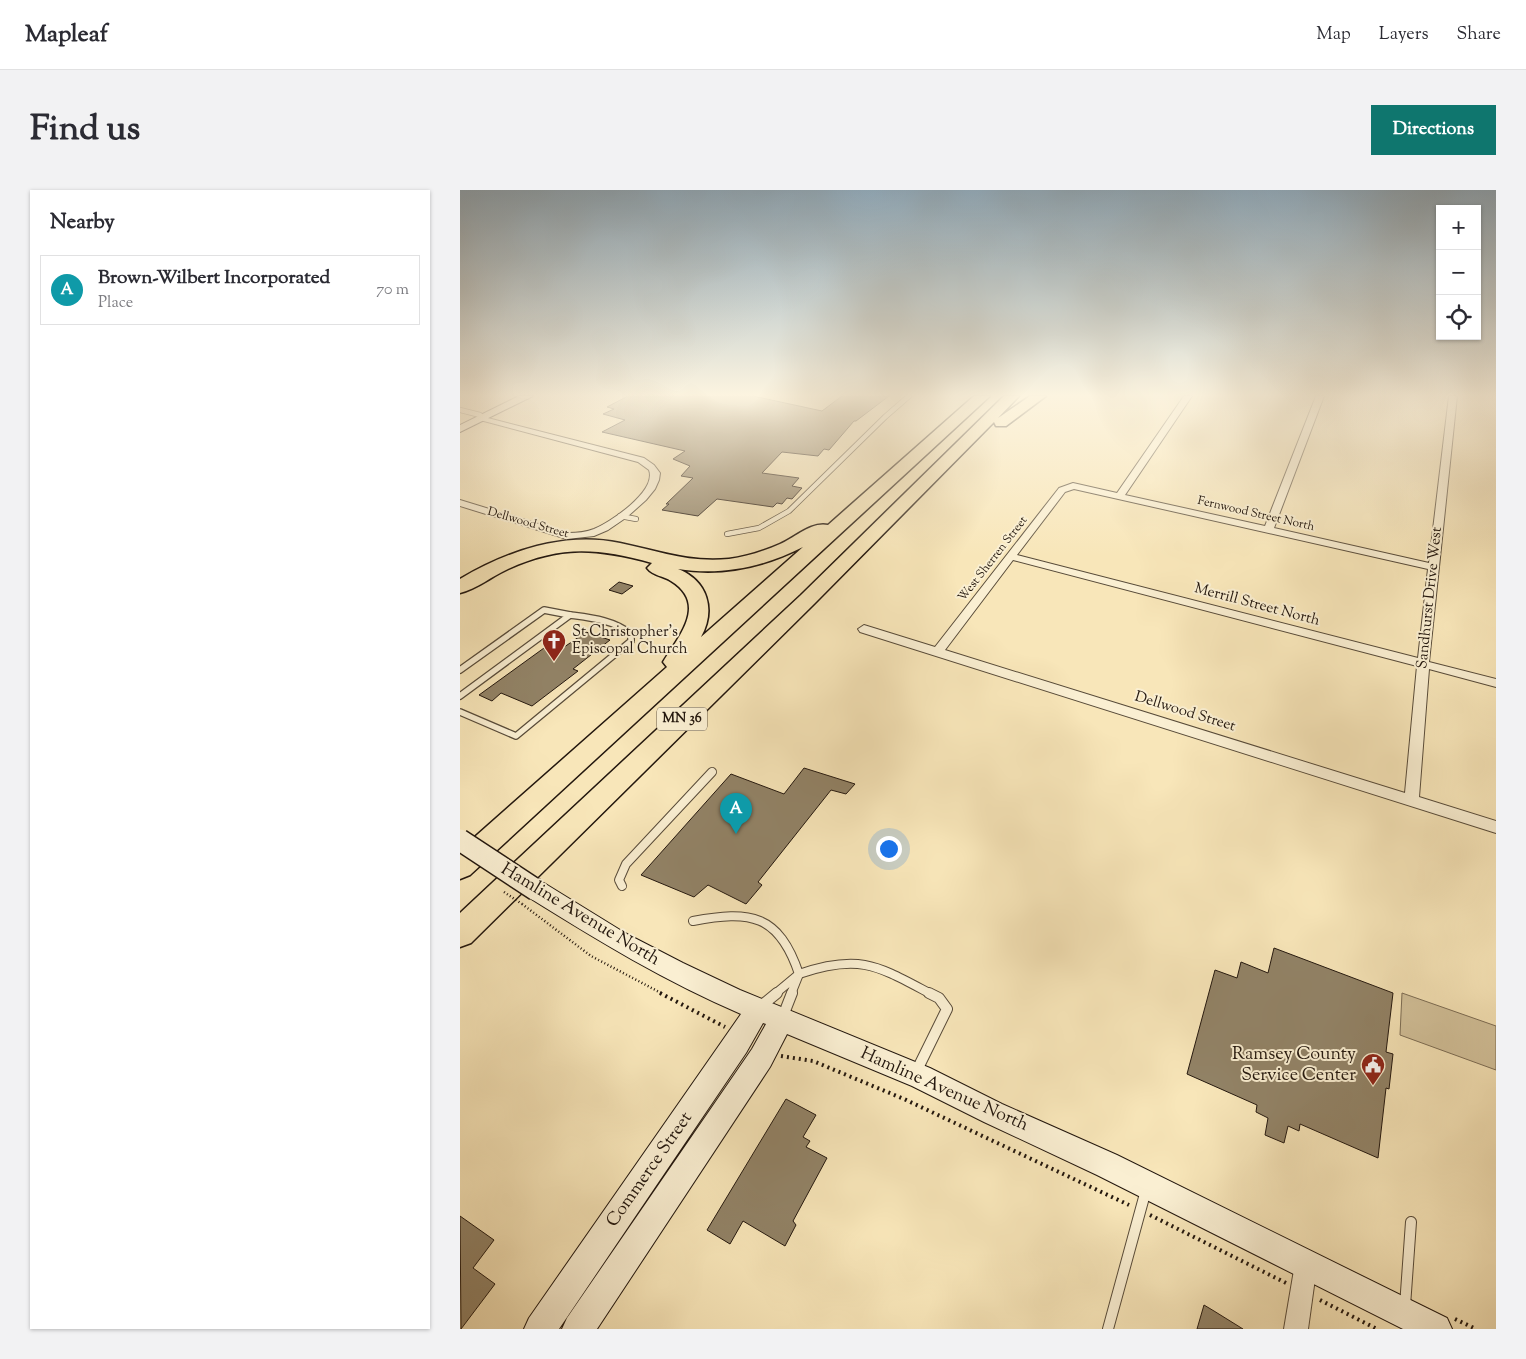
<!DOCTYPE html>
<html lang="en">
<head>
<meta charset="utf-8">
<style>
  :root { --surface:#fff; --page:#f2f2f3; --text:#2b2b33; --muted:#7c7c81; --line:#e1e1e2; --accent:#0f766e }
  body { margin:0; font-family:"Sorts Mill Goudy",serif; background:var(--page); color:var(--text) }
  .controls { position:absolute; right:15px; top:15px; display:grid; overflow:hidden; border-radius:0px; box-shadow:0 1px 4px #0004 }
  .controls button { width:45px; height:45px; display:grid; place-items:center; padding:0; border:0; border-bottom:1px solid var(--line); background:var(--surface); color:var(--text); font:25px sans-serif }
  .you { position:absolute; left:428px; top:658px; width:18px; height:18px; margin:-12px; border:4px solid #fff; border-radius:50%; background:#1a73e8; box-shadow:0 0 0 8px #1a73e833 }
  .badge { display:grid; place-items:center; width:32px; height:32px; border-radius:50%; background:var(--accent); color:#fff; font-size:16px; font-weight:700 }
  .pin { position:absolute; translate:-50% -41px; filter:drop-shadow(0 1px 2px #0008) }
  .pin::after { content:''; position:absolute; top:26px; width:18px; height:15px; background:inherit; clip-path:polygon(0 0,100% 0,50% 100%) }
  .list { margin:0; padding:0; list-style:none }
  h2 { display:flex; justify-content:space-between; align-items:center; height:65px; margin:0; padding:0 20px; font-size:21px }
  h2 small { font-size:16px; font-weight:400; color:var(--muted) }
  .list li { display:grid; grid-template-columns:32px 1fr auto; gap:15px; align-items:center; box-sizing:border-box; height:70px; margin:0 10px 10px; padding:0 10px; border:1px solid var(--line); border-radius:0px }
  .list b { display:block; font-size:19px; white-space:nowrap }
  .list p { margin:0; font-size:16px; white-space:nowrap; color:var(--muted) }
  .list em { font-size:16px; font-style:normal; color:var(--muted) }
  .icon { flex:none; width:28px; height:28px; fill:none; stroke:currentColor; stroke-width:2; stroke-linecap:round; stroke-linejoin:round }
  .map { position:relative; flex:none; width:1036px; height:1139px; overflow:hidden; border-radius:0px }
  header { display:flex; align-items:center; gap:30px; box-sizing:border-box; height:70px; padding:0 25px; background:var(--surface); border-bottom:1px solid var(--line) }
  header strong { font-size:24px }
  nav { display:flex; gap:28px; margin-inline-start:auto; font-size:18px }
  .intro { display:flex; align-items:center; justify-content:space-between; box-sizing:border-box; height:120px; padding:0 30px }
  h1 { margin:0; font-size:35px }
  .button { padding:12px 22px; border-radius:0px; background:var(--accent); color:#fff; font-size:18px; font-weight:700 }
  main { display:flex; gap:30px; padding:0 30px }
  aside { flex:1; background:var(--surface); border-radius:0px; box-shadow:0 1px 4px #0004 }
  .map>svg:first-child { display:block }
  .green { fill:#d4c39c; stroke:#7c6d55 }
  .building { fill:#928367; stroke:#23170e }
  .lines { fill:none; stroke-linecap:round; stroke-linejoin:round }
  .lane-far3-casing { stroke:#584b39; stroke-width:6 }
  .lane-far2-casing { stroke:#584b39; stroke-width:8 }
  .lane-far1-casing { stroke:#584b39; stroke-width:10 }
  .lane-casing { stroke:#584b39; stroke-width:12 }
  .street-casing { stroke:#584b39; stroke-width:2 }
  .secondary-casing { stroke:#23170e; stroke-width:2 }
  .highway-casing { stroke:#23170e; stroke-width:3 }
  .path-far1 { stroke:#23170e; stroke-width:2.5; stroke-dasharray:1 2.5; stroke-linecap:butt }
  .path { stroke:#23170e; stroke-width:4; stroke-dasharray:2 4; stroke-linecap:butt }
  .lane-far3 { stroke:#faefd2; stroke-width:4.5 }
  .lane-far2 { stroke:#faefd2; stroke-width:5.5 }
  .lane-far1 { stroke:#faefd2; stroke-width:8 }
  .lane { stroke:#faefd2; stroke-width:10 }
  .street { fill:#faefd2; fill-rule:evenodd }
  .secondary { fill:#faefd2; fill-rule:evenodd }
  .highway { fill:#f8e6b9; fill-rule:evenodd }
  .secondary-bridge-casing { stroke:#23170e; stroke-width:24; stroke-linecap:butt }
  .path-bridge { stroke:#23170e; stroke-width:2.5; stroke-dasharray:1 2.5; stroke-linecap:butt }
  .secondary-bridge { stroke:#faefd2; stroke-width:21 }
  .labels { text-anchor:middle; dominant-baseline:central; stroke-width:4; stroke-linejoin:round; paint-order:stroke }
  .far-street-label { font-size:12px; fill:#23170e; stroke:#faefd2 }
  .shield { fill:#faefd2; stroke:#645849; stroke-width:1 }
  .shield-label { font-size:14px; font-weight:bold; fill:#23170e }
  .street-label { font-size:15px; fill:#23170e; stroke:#faefd2 }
  .poi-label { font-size:15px; fill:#23170e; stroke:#faefd2; text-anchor:start }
  .near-street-label { font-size:18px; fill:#23170e; stroke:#faefd2 }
  .near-poi-label { font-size:18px; fill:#23170e; stroke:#faefd2; text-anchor:end }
</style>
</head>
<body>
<header>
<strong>Mapleaf</strong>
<nav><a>Map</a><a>Layers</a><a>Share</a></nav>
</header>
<div class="intro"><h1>Find us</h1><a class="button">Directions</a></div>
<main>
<aside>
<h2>Nearby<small></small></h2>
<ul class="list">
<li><span class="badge" style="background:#0f9aa8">A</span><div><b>Brown-Wilbert Incorporated</b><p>Place</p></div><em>70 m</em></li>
</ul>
</aside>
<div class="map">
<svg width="1036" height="1139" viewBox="0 0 1036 1139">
  <rect width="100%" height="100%" fill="#f8e6b9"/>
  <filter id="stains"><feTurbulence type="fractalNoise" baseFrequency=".004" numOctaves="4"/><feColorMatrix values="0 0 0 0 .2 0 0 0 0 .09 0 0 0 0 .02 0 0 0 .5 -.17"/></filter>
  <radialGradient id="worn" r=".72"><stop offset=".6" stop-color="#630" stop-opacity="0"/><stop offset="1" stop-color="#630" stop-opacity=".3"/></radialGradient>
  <polygon class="green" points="942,803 1036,836 1036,880 940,845"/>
  <g class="building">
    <polygon points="168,206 293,206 362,221 382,206 429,206 396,231 394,231 369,260 364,259 358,266 322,262 302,283 339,288 332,296 342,298 332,309 327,308 322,314 317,313 313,317 257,309 238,326 202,320 209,314 206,314 233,288 221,286 230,276 213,269 225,261 142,242 165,230 143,224 154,219 147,217"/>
    <polygon points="159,392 173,396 162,404 149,400"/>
    <polygon points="126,442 150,450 113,479 118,481 72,516 41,503 32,511 19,505 84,458 97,462"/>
    <polygon points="344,578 395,594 386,604 371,600 298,692 302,695 286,714 248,695 234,707 181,685 271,584 324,604"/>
    <polygon points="814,758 933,803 926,862 933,864 929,899 926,898 918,968 840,934 839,941 828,936 824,953 805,945 808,928 796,922 797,915 727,884 755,780 777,788 781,772 808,783"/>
    <polygon points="326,909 356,925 343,947 350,951 346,957 367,968 333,1031 336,1035 325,1056 283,1031 270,1054 247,1040"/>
    <polygon points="0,1026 34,1050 13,1078 35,1094 1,1139"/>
    <polygon points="744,1115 754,1121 783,1139 737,1139"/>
  </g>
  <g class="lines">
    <g class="lane-far3-casing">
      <g id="lane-far3">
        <polyline points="0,220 20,225 23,228"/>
        <polyline points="160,326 176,329"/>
        <polyline points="267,344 299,338 329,321 425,227 449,206"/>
      </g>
    </g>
    <g class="lane-far2-casing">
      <g id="lane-far2">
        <polyline points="0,480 84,420 110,425 0,506"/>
        <path d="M0 522 56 546 171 451V444C153 430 132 428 110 425"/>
      </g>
    </g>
    <g class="lane-far1-casing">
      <g id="lane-far1">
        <polyline points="162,696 159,690 166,674 252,582"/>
        <path d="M233 731C290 720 319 724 339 784 400 763 418 776 471 804"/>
        <polyline points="315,804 339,784 331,804"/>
      </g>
    </g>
    <g class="lane-casing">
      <g id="lane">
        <polyline points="301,816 317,803"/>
        <polyline points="323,826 332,803"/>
        <polyline points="456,882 487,819 479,808 469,803"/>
        <polyline points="945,1116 951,1032"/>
        <polyline points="648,1139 686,1000"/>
      </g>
    </g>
    <g class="street-casing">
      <g id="street">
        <path d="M724 206H732L665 305 805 336 856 206H864L814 338 969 373 989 206H997L969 472 1036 489V497L969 479 959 607 1036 631V643L400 442 398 439 404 435 475 457 599 298 613 293 657 303ZM614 299 968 379 958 468 557 365 605 302ZM553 370 957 476 945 603 485 460Z"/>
        <path d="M20 226 184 268 194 275 200 283 199 290 195 299 186 310 167 327 148 340 134 346 107 349 0 316V310L108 343C117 343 126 342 134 339 151 332 197 301 189 280L178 272 20 230Z"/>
        <polygon points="846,1063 854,1066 857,1074 848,1139 824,1139 835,1074 838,1066"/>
      </g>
    </g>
    <g class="secondary-casing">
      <g id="secondary">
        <polygon points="59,206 73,206 0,242 0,235"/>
        <path d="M76 691 84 693 165 743 223 773 280 800 470 878 542 914 657 965 987 1128 992 1139H943L637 985 524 932 452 896 327 844 310 877 137 1139H102L107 1128 292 859 306 834 303 833 286 863 99 1139H64L69 1128 281 824C206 792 137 750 68 707L65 700 68 693Z"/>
      </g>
    </g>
    <g class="highway-casing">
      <g id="highway">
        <path d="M514 206H530L10 685 0 689V660L207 477 203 472C219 446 248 414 211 391 204 386 193 386 187 378L192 373C137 358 101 355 48 379 32 386 17 399 0 403V389C47 361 105 341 160 353 199 361 228 373 269 369 286 367 304 361 320 354 334 348 352 331 368 335ZM343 357 241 447C256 420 248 391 218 379 261 386 304 377 343 357Z"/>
        <polygon points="544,206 559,206 538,228 570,206 586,206 546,236 536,236 534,232 355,413 11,753 0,757 0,723 341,405"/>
      </g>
    </g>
    <polyline class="path-far1" points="62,714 131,766 203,804"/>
    <g class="path">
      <polyline points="200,803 265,837"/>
      <polyline points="321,866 353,871 444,909 669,1015"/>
      <polyline points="690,1025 826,1093"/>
      <polyline points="860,1110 917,1139"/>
      <polyline points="995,1129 1016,1139"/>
    </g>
    <use href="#lane-far3" class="lane-far3"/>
    <use href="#lane-far2" class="lane-far2"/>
    <use href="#lane-far1" class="lane-far1"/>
    <use href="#lane" class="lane"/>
    <use href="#street" class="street"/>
    <use href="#secondary" class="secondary"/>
    <use href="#highway" class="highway"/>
    <g class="secondary-bridge-casing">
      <polyline id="secondary-bridge" points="0,650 76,700"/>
    </g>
    <polyline class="path-bridge" points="44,702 62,714"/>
    <use href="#secondary-bridge" class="secondary-bridge"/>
  </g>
  <linearGradient id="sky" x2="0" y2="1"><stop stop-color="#91acbe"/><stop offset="0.56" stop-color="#fcf4e0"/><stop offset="1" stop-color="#fcf4e0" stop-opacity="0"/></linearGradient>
  <rect width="1036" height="366" fill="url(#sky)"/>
  <defs>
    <g id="church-pin" transform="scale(1.25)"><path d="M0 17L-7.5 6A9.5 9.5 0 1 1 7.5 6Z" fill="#8f2418" stroke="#faefd2"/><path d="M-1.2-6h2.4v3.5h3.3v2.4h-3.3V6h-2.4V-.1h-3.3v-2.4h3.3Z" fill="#fff"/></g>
    <g id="civic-pin" transform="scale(1.25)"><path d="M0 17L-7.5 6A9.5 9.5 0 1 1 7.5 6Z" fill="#8f2418" stroke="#faefd2"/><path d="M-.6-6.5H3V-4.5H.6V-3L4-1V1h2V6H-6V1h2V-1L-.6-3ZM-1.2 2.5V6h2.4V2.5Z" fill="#fff"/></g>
  </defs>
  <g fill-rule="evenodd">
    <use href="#church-pin" x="94" y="451"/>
    <use href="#civic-pin" x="913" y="875"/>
  </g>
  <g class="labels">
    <g class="far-street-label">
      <text transform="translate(796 324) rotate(13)">Fernwood Street North</text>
      <text transform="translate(68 333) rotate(16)">Dellwood Street</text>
      <text transform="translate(533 369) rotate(-52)">West Sherren Street</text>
    </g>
    <rect class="shield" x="197" y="517.5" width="50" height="23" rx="4"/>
    <g class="shield-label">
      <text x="222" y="529">MN 36</text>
    </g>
    <g class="street-label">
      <text transform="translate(970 408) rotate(-84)">Sandhurst Drive West</text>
      <text transform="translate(797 415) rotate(15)">Merrill Street North</text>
      <text transform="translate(725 522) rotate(17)">Dellwood Street</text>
    </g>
    <g class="poi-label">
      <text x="112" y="442">St Christopher's<tspan x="112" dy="17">Episcopal Church</tspan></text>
    </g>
    <g class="near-street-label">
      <text transform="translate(120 725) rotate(31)">Hamline Avenue North</text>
      <text transform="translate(484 900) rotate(24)">Hamline Avenue North</text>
      <text transform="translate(190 980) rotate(-55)">Commerce Street</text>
    </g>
    <g class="near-poi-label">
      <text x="896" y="865">Ramsey County<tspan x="896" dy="21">Service Center</tspan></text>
    </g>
  </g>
  <rect width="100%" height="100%" filter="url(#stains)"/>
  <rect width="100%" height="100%" fill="url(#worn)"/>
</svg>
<div class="controls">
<button>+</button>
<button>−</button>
<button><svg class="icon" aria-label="locate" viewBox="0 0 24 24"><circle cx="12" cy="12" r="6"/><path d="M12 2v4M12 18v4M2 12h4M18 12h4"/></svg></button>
</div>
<div class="you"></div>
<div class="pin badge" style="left:276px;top:644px;background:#0f9aa8">A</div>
</div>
</main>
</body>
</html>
